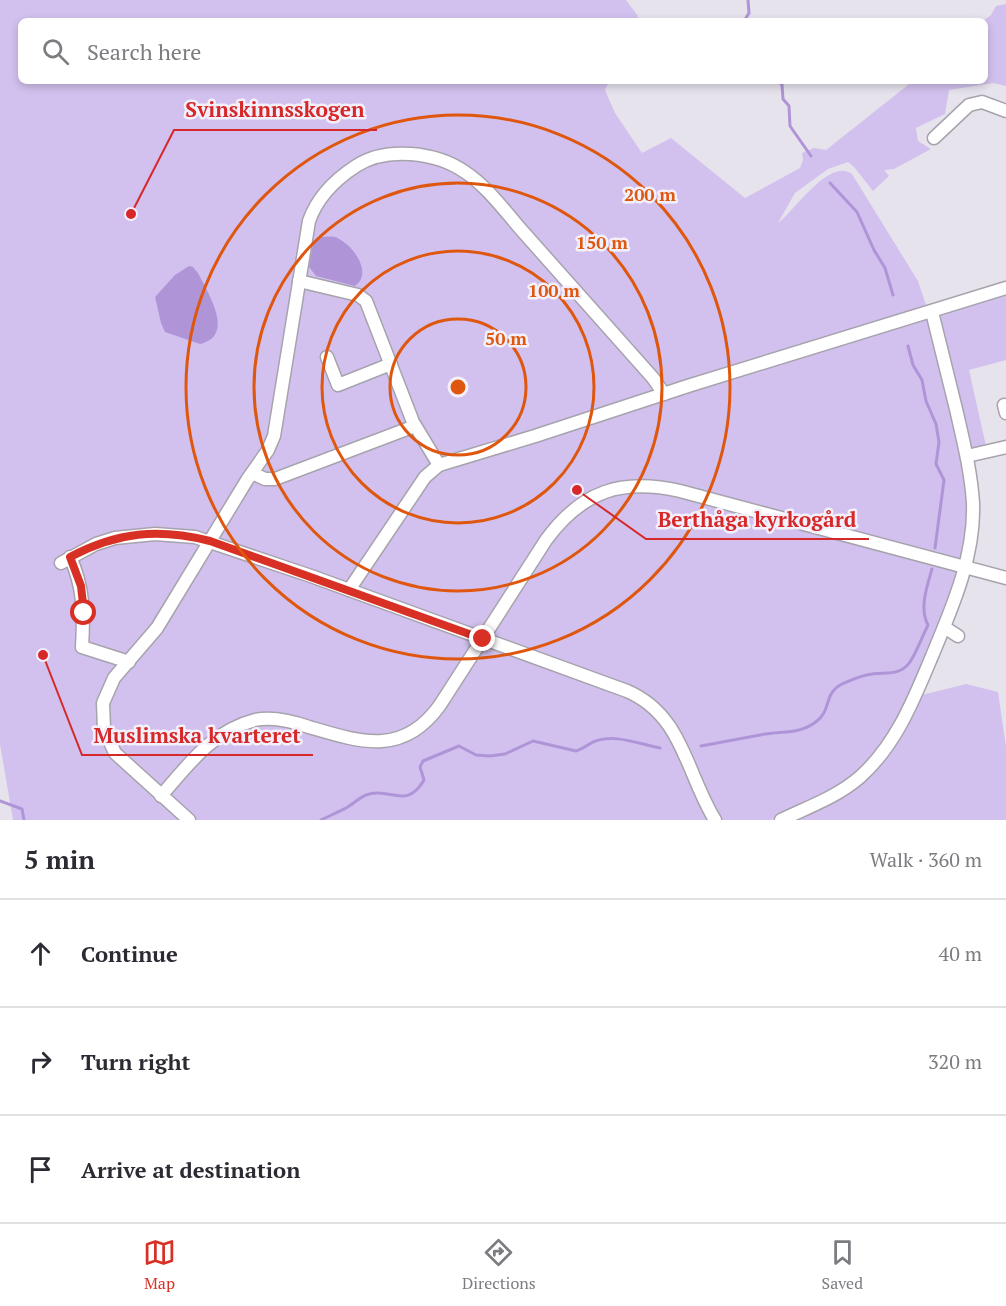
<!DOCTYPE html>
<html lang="en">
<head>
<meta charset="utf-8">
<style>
  :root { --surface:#fff; --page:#f2f2f3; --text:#2b2b33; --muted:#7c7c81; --line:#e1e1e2; --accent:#d93025 }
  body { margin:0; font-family:"PT Serif",serif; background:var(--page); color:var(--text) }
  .stop { position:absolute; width:18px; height:18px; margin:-14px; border:4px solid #d93025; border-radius:50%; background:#fff }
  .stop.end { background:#d93025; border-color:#fff; box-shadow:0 2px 6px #0008 }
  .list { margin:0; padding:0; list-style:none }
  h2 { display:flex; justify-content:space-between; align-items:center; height:78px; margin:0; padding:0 24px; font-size:26px }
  h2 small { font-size:20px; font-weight:400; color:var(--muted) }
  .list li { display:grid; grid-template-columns:39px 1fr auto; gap:18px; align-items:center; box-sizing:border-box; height:108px; padding:0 24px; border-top:2px solid var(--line) }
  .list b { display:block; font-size:22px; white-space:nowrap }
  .list em { font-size:20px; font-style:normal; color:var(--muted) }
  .icon { flex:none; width:33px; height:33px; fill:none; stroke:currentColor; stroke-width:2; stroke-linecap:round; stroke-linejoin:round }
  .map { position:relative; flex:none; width:1006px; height:820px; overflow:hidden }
  .search { position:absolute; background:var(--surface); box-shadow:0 3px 9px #0003; left:18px; right:18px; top:18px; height:66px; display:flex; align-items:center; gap:15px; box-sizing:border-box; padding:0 21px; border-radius:9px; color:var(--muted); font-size:22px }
  .sheet { height:402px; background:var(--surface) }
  nav { display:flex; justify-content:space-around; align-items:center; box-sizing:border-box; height:84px; border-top:2px solid var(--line); background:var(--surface); font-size:16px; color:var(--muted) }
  nav a { display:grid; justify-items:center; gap:3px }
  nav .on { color:var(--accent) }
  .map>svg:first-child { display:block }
  .green { fill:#d2c1ee }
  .water { fill:#af95d8 }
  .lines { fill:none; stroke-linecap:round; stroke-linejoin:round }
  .stream { stroke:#af95d8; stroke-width:3 }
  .minor-casing { stroke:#a7a3ad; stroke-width:15 }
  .minor { stroke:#fff; stroke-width:12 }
  .route { stroke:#d93025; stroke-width:8 }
  .ring { fill:none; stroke:#df570e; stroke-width:3 }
  .centre { fill:#df570e; stroke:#f4f0fb; stroke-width:3 }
  .ring-label { font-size:18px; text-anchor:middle; font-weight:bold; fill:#df570e; stroke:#f4f0fb; stroke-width:5; stroke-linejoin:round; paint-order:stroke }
  .leader { fill:none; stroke:#d62828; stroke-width:2 }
  .callout-dot { fill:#d62828; stroke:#f4f0fb; stroke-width:2 }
  .callout-label { font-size:21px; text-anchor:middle; font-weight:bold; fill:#d62828; stroke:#f4f0fb; stroke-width:5; stroke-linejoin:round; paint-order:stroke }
</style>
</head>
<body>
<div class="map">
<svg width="1006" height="820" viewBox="0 0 1006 820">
  <rect width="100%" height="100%" fill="#e7e3ed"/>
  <g class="green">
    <path d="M0 0H626L638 16 635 21H21V81H609L605 90 615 113 642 153 671 138 745 198 800 168 803 160 802 153 814 148 826 150 913 81H985V21H983L991 15 996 6 1006 4V86L993 83 949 90 945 114 916 128 918 141 931 149 894 169 884 170 889 176 873 191 854 167 848 162 828 169 795 193 778 223C793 213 829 157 852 174L918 281 926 305C935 341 944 376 952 412 959 442 967 471 969 502 972 552 951 597 932 642 912 688 895 735 858 772 835 795 801 806 771 820H13L0 744Z"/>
    <polygon points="1006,292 1006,360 969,370 986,446 969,449 938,316 939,313"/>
    <polygon points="966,684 998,692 1006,747 1006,820 791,820 883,760 910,722 922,695"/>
  </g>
  <g class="water">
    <path d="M321 237C325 237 331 236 335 237 352 243 374 273 355 286L316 276 309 267 313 244Z"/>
    <path d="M189 266 193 267 198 273C208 293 236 336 200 344L165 332 161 323 155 297 175 275Z"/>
  </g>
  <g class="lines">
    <g class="stream">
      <polyline points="744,21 749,13 748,0"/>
      <polyline points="779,81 782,85 783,99 789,106 790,126 811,156"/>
      <polyline points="830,183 857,212 874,250 885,268 893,295"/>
      <polyline points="908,346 913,365 922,380 926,401 936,424 939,442 936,464 944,480 935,548"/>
      <path d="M701 746C723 742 744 738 765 734 784 731 801 734 817 721 832 709 823 694 842 684 851 680 862 675 872 674 887 672 900 676 910 662 917 651 922 637 928 625 919 609 927 586 932 569"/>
      <polyline points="0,801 22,809 24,820"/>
      <path d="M321 820C329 816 338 812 346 808 353 804 359 798 366 795 389 786 406 811 424 780L420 767 423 761 459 746 476 755 490 756 505 754 533 741 576 751C583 749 587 745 593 742 615 733 638 744 660 748"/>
    </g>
    <g class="minor-casing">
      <g id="minor">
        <polyline points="934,138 969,105 982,102 1006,111"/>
        <polyline points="299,281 358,295 366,301 413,422 439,465"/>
        <polyline points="327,357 338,385 391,364"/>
        <polyline points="1004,405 1006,413"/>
        <polyline points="967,456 1006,447"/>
        <polyline points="252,473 265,479 275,479 415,426"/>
        <path d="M70 557C84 587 84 615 82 647L129 662"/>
        <path d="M61 563 96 544 115 538 155 534 195 537 311 576 627 691C683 715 686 773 715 820"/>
        <polyline points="349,590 425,477 439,465 535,436 691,385 1006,288"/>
        <polyline points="944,627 958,636"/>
        <path d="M161 796C188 765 212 731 255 720 273 716 292 721 309 727 360 742 403 757 440 705L546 540C582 491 621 478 680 491L1006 578"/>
        <path d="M189 820 115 753 104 729 103 703 114 678 157 628 247 480 268 450 274 436 309 221C317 198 336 179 356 166 386 146 436 152 465 172 488 187 507 214 525 234 568 282 610 330 653 378L664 394"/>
        <path d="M781 820C808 807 837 797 860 777 896 745 914 699 932 656 952 608 975 556 973 503 971 471 963 440 956 409 948 377 940 344 932 312"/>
      </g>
    </g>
    <use href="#minor" class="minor"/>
  </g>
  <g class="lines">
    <path class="route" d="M84 613 81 586 70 557C117 532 158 528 210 541L483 639"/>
  </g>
  <g class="ring">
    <circle cx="458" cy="387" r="68"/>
    <circle cx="458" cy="387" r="136"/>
    <circle cx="458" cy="387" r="204"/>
    <circle cx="458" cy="387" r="272"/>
  </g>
  <circle cx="458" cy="387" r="9" class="centre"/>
  <g class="ring-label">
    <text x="650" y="201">200 m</text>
    <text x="602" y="249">150 m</text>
    <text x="554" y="297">100 m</text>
    <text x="506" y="345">50 m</text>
  </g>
  <path class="leader" d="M131 214L174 130H377M577 490L646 539H869M43 655L82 755H313"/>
  <g class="callout-dot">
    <circle cx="131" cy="214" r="6"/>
    <circle cx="577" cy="490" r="6"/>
    <circle cx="43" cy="655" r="6"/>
  </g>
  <g class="callout-label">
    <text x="275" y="117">Svinskinnsskogen</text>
    <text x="757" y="527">Berthåga kyrkogård</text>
    <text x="197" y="743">Muslimska kvarteret</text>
  </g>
</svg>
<div class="stop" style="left:84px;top:613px"></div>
<div class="stop end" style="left:483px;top:639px"></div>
<div class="search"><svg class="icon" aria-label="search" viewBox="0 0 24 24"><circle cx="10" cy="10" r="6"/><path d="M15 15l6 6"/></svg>Search here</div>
</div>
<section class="sheet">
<h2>5 min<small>Walk · 360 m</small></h2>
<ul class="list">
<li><svg class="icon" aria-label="ahead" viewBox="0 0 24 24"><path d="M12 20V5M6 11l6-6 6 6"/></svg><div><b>Continue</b></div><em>40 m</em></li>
<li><svg class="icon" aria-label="right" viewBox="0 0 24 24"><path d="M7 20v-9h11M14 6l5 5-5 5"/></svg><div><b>Turn right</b></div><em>320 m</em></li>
<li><svg class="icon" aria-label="arrive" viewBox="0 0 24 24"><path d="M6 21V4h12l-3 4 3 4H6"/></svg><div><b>Arrive at destination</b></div></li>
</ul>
</section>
<nav>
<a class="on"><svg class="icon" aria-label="map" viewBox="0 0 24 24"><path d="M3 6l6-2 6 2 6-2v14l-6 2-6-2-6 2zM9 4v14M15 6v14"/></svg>Map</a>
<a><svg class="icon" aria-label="directions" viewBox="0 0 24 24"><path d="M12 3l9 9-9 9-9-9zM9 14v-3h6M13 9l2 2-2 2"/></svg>Directions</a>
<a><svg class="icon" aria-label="saved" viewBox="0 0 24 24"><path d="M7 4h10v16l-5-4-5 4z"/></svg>Saved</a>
</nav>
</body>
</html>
